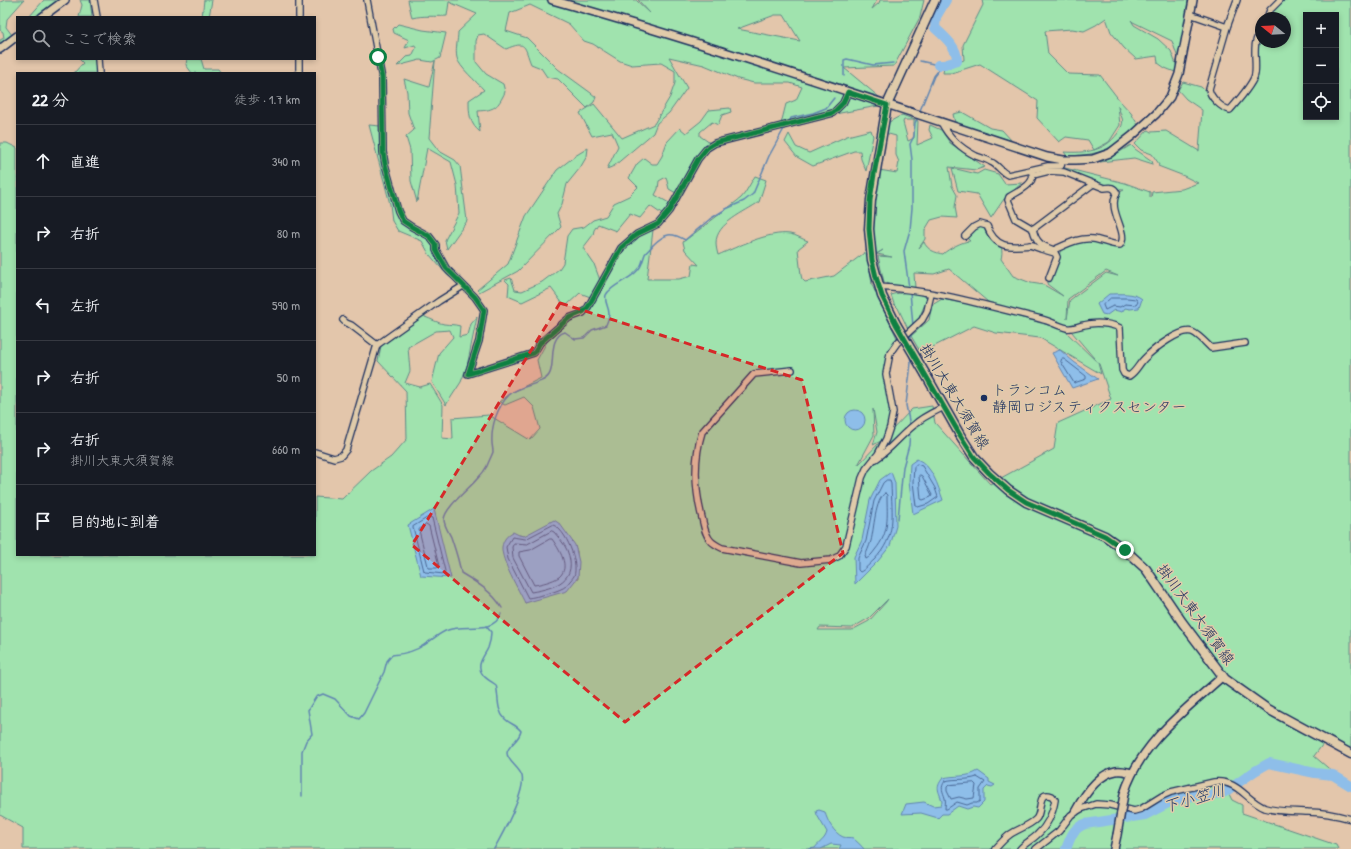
<!DOCTYPE html>
<html lang="ja">
<head>
<meta charset="utf-8">
<style>
  :root { --surface:#171b24; --page:#242831; --text:#f1f3f6; --muted:#9ea1a6; --line:#363941 }
  body { margin:0; font-family:"Patrick Hand","Klee One",sans-serif; background:var(--page); color:var(--text) }
  .controls { position:absolute; right:12px; top:12px; display:grid; overflow:hidden; border-radius:0px; box-shadow:0 2px 6px #0003 }
  .controls button { width:36px; height:36px; display:grid; place-items:center; padding:0; border:0; border-bottom:1px solid var(--line); background:var(--surface); color:var(--text); font:20px sans-serif }
  .compass { position:absolute; left:1255px; top:12px; width:36px; height:36px; border-radius:50%; background:var(--surface); box-shadow:0 2px 6px #0003; rotate:288deg }
  .stop { position:absolute; width:12px; height:12px; margin:-9px; border:3px solid #0b8043; border-radius:50%; background:#fff }
  .stop.end { background:#0b8043; border-color:#fff; box-shadow:0 1px 4px #0008 }
  .list { margin:0; padding:0; list-style:none }
  h2 { display:flex; justify-content:space-between; align-items:center; height:52px; margin:0; padding:0 16px; font-size:17px }
  h2 small { font-size:13px; font-weight:400; color:var(--muted) }
  .list li { display:grid; grid-template-columns:26px 1fr auto; gap:12px; align-items:center; box-sizing:border-box; height:72px; padding:0 16px; border-top:1px solid var(--line) }
  .list b { display:block; font-size:15px; white-space:nowrap }
  .list p { margin:0; font-size:13px; white-space:nowrap; color:var(--muted) }
  .list em { font-size:13px; font-style:normal; color:var(--muted) }
  .icon { flex:none; width:22px; height:22px; fill:none; stroke:currentColor; stroke-width:2; stroke-linecap:round; stroke-linejoin:round }
  .map { position:relative; flex:none; width:1351px; height:849px; overflow:hidden }
  .search { position:absolute; background:var(--surface); box-shadow:0 2px 6px #0003; left:16px; top:16px; width:300px; height:44px; display:flex; align-items:center; gap:10px; box-sizing:border-box; padding:0 14px; border-radius:0px; color:var(--muted); font-size:15px }
  .panel { position:absolute; background:var(--surface); box-shadow:0 2px 6px #0003; left:16px; top:72px; width:300px; height:484px; border-radius:0px }
  .map>svg:first-child { display:block }
  .green { fill:#a0e3ae; stroke:#5e8986; fill-rule:evenodd }
  .water { fill:#8ebee9; stroke:#6085b1 }
  .lines { fill:none; stroke-linecap:round; stroke-linejoin:round }
  .shore { stroke:#496896; stroke-width:1 }
  .stream { stroke:#6085b1; stroke-width:1.5 }
  .river { stroke:#8ebee9; stroke-width:10 }
  .minor-casing { stroke:#1b2f5e; stroke-width:8 }
  .tertiary-casing { stroke:#1b2f5e; stroke-width:10 }
  .secondary-casing { stroke:#1b2f5e; stroke-width:11 }
  .minor { stroke:#e0cbaa; stroke-width:5.5 }
  .tertiary { stroke:#e0cbaa; stroke-width:7 }
  .secondary { stroke:#e0cbaa; stroke-width:8 }
  .tertiary-bridge-casing { stroke:#1b2f5e; stroke-width:10; stroke-linecap:butt }
  .secondary-bridge-casing { stroke:#1b2f5e; stroke-width:11; stroke-linecap:butt }
  .tertiary-bridge { stroke:#e0cbaa; stroke-width:7 }
  .secondary-bridge { stroke:#e0cbaa; stroke-width:8 }
  .route { stroke:#0b8043; stroke-width:5 }
  .marked { fill:#d62828; fill-opacity:0.2; stroke:#d62828; stroke-width:3; stroke-dasharray:8 5; stroke-linejoin:round }
  .poi-dot { fill:#1b2f5e; stroke:#e0cbaa; stroke-width:1.5 }
  .labels { text-anchor:middle; dominant-baseline:central; stroke-width:3; stroke-linejoin:round; paint-order:stroke }
  .poi-label { font-size:15px; fill:#1b2f5e; stroke:#e0cbaa; text-anchor:start }
  .street-label { font-size:15px; fill:#1b2f5e; stroke:#e0cbaa }
  .water-label { font-size:16px; font-style:italic; fill:#263d6c; stroke:#e0cbaa }
</style>
</head>
<body>
<div class="map">
<svg width="1351" height="849" viewBox="0 0 1351 849">
  <rect width="100%" height="100%" fill="#e3c6ab"/>
  <filter id="ink" filterUnits="userSpaceOnUse"><feTurbulence type="fractalNoise" baseFrequency=".025" numOctaves="2"/><feDisplacementMap in="SourceGraphic" scale="8" xChannelSelector="R" yChannelSelector="G"/><feConvolveMatrix kernelMatrix="1 2 1 2 8 2 1 2 1" color-interpolation-filters="sRGB"/></filter>
  <g filter="url(#ink)">
    <g class="green">
      <polygon points="5,0 24,0 7,19 6,27 12,35 0,44 0,40 4,38 3,32 0,30 0,2"/>
      <polygon points="44,0 58,0 34,17 29,17"/>
      <polygon points="80,0 90,0 92,17 79,17 82,5"/>
      <polygon points="204,0 212,0 209,17 202,17"/>
      <path d="M408 0H636L650 13 638 0H877L872 9 879 3 880 0H924L920 17 894 66 844 68 879 97 878 106 781 124 786 104 796 100 802 87 790 83H754L738 79 704 65 669 57 687 88 669 113 657 123 653 133 614 166 607 169 618 146 612 132 592 136 580 113 594 104 622 138 654 124 670 97 675 83V71L661 63 632 65 620 61 593 44 584 41 569 24 530 5 510 13 506 31 527 38 558 69 591 93 596 97 594 102 587 108 558 79 547 77 541 68 531 64C524 47 527 40 506 49L484 34 478 35 476 41V62L486 74 503 84 505 92C498 107 495 110 478 111L480 132C469 123 469 113 469 100L484 90C477 82 459 67 457 58 455 50 458 40 458 32L477 14 449 2 447 16C434 17 424 15 412 18ZM775 15H784L800 41 737 29Z"/>
      <path d="M982 0H1188L1179 61 1172 41 1133 22 1131 20 1134 25 1158 39 1171 51 1177 67 1175 72 1165 68 1158 63 1157 56 1136 59 1124 48 1111 32 1106 18 1096 25 1084 31 1072 29 1045 31 1048 54 1068 74 1100 75 1120 101 1131 113 1138 125C1113 149 1102 155 1067 156L1064 152C1086 153 1104 152 1118 133 1121 128 1124 123 1122 118 1121 114 1119 110 1118 106L1120 125 1109 142 1094 150 1088 140 1066 137 1059 142 1037 118 1038 101 980 64 952 73H943L944 68 964 60 963 45 983 5Z"/>
      <path d="M1281 0H1351V749L1329 736 1314 756 1334 773 1295 766 1265 763 1227 790 1232 800 1242 805V813L1336 845 1338 849H23V828L0 815V143H7L17 148V555H315V497L342 499 371 471 391 457 407 439 406 391 378 361 381 346 398 334 424 313 425 317C431 319 438 323 444 324 451 325 453 324 460 326L459 337 468 335 471 324 477 317 467 366 461 382 446 405 432 382 439 353 453 337 450 330 436 331 408 347 410 371 405 383 420 387 430 384 443 405 442 438 453 439 452 418 489 415 530 440 540 429 534 407 524 397 505 405 499 402 513 392 541 378 537 360 549 338 563 323 579 316 616 260 640 232 653 230 647 279H679L691 276 693 264 699 265 685 250 683 242 741 198 745 193 755 176 766 180 759 202C745 212 716 223 716 243 716 247 717 251 718 255 737 247 769 231 790 234 796 235 802 239 808 241L798 249 801 275 802 279 805 282 834 276 868 250 872 285 897 338 890 353 886 374 892 416 889 433 912 409 932 406 935 423 990 484 1054 449 1058 423 1111 399 1099 364 1066 325 994 307 949 269 934 274 914 273 915 288 892 285 884 282 878 256 892 257 877 254 883 250 876 254 873 230V212L879 170 897 173 899 162 896 155V136L885 133 889 122 902 115 918 121 917 145 933 138 929 130 930 125 941 130 950 143 985 167 976 170 949 167 952 186 957 195 955 207 957 218 942 217 931 220 925 230V239L919 248 924 242C927 250 936 253 943 254 948 249 963 241 970 241L967 238 974 227 986 226C995 237 1005 243 1001 259L1013 276 1031 283 1044 285 1063 296 1047 284 1058 264 1060 252 1067 246 1091 240 1110 246 1123 240 1115 197 1120 192 1124 190C1101 190 1077 178 1055 171L1057 166 1125 183 1150 192V197L1151 198 1152 192 1182 189 1198 183 1184 176 1158 166 1159 164 1152 154 1141 150 1135 144 1148 130 1151 132 1166 131 1199 151 1202 110 1186 99 1178 90 1183 82 1201 87 1229 112 1255 76 1257 38 1261 33V42H1285V18H1268L1271 11ZM1306 15H1336V117H1306ZM904 120H914V138L908 141 903 122ZM1106 271 1118 276 1106 273 1070 300 1067 319 1068 299ZM873 409 877 432 873 445 881 441 858 465 874 435ZM519 535 575 548 577 551 578 579 525 603ZM888 599 886 602 869 621 852 630H818L820 627 852 628 869 618Z"/>
      <polygon points="398,24 423,30 446,33 440,58 432,62 420,60 397,66 406,57 412,56 416,48 415,45 405,48 409,40 394,33 393,29"/>
      <polygon points="79,59 96,59 97,73 74,73 83,63"/>
      <polygon points="187,59 201,59 204,69 218,69 221,73 192,73 186,65"/>
      <polygon points="435,61 429,138 439,151 455,160 460,166 467,221 447,249 445,240 459,213 457,185 451,162 427,148 417,202 411,181 410,150 406,137 414,130 408,113 407,92 404,79 429,87"/>
      <polygon points="730,108 731,112 722,115 718,125 712,122 700,132 700,136 710,143 696,158 676,193 669,189 666,177 659,181 658,189 655,195 671,204 663,215 650,206 640,218 630,214 616,231 598,224 594,230 593,235 583,248 594,264 601,283 593,298 580,293 567,305 563,304 551,288 522,302 508,296 509,284 505,280 511,278 515,290 522,291 542,282 559,269 563,263 567,236 572,229 584,227 593,220 606,216 614,203 629,196 638,187 629,178 637,164 644,158 652,164 657,164 662,156 667,142 680,128 686,133 701,121 709,110"/>
      <polygon points="962,112 990,128 1002,130 1012,141 955,123 953,114"/>
      <polygon points="369,125 380,126 381,155 399,222 428,237 443,266 459,284 447,275 429,254 422,241 398,231 392,221 390,204"/>
      <polygon points="871,130 873,136 866,171 861,159 860,151 854,151 813,166 797,157 785,142 789,134 796,147 809,153 847,136"/>
      <polygon points="1131,145 1135,149 1152,161 1153,164 1134,158 1100,162 1118,153"/>
      <polygon points="588,148 587,156 580,168 567,184 562,204 557,214 561,227 518,271 479,292 477,290 508,264 526,216 557,170 575,156"/>
      <polygon points="952,168 977,174 984,170 998,174 1005,184 1022,183 1004,199 991,218 977,194 958,191"/>
      <path d="M907 291 928 297 919 318 908 329 898 308 894 304 891 295C897 292 900 295 907 291Z"/>
      <polygon points="942,299 979,306 1063,329 1098,363 1101,374 1040,338 996,333 974,326 921,353 911,336 929,320 932,305"/>
    </g>
    <g class="water">
      <path d="M1109 294C1120 294 1134 292 1142 299L1139 308 1130 309 1125 308 1122 312 1114 310 1107 315 1102 314 1097 304Z"/>
      <polygon points="1060,350 1074,362 1098,379 1072,388 1052,353"/>
      <circle cx="855" cy="420" r="10"/>
      <path d="M917 459C932 465 938 486 943 500L913 514 909 482 910 464Z"/>
      <polygon points="891,472 895,483 896,526 890,546 878,561 855,584 854,557 862,540 870,500 880,480"/>
      <polygon points="434,509 451,578 421,576 408,525"/>
      <path d="M554 520 560 524 575 545 579 562 578 577 567 591 525 603C519 590 501 561 502 547 503 540 507 535 513 532L519 535 524 536Z"/>
      <path d="M978 771 989 779V782L995 785 992 787 988 786 984 790V802L978 808 973 807 967 809 958 806 947 814H942L938 818 921 813 902 814 906 804 924 802 933 806 941 805 942 802C940 791 934 789 943 778 955 775 967 778 978 771Z"/>
      <path d="M819 810 825 812C827 821 834 833 843 837 846 838 850 837 853 838 856 841 862 846 864 849H839L841 845 831 844 821 849H809L815 848C819 842 825 840 827 832L817 815 816 811Z"/>
    </g>
    <g class="lines">
      <g class="shore">
        <polygon points="1111,298 1127,298 1136,299 1138,302 1136,305 1125,304 1120,307 1113,306 1105,310 1103,305"/>
        <polygon points="1062,359 1064,359 1086,376 1086,379 1074,383 1061,362"/>
        <polygon points="917,464 922,466 935,488 938,497 928,504 918,507 916,506 913,482 914,467"/>
        <polygon points="920,475 922,476 932,495 931,497 923,500 921,499 919,476"/>
        <path d="M887 480H890L891 484C892 515 897 536 874 560 869 564 865 570 860 572L858 570V558L866 541 874 501 883 483Z"/>
        <path d="M885 493 887 495C887 517 890 532 875 550 872 554 870 557 866 559L865 556C867 552 869 547 871 541 874 529 875 500 885 493Z"/>
        <polygon points="429,517 432,518 445,571 444,574 425,572 424,571 413,527"/>
        <polygon points="426,524 429,526 439,566 437,568 429,568 428,566 419,530"/>
        <path d="M553 525C566 529 579 563 574 576 572 579 568 583 566 586 561 591 536 597 528 598L508 559 506 547 512 537 525 539Z"/>
        <path d="M552 531 554 532C558 537 564 543 567 550 579 580 556 588 531 592L513 558 512 547 514 543 527 544Z"/>
        <path d="M550 539H552C559 549 571 567 559 577 553 581 541 584 534 585L519 556V552L530 550Z"/>
        <path d="M977 777 985 782 980 789V801L977 803H972L967 805 957 802 947 809H945C945 805 946 802 945 798 943 791 940 788 945 781 956 778 966 781 977 777Z"/>
        <polygon points="974,783 976,785 974,798 967,799 959,797 951,799 947,791 947,787 949,785"/>
      </g>
      <g class="stream">
        <polyline points="844,76 844,60 847,59 873,65 893,63"/>
        <polyline points="919,113 934,76 938,71 938,65 920,61"/>
        <polyline points="789,122 791,118 813,113 826,108 834,98"/>
        <polyline points="909,288 904,251 910,230 912,208 912,160 910,144 914,136 915,123 918,117"/>
        <polyline points="910,292 913,326"/>
        <polyline points="910,341 911,333"/>
        <polyline points="910,426 906,405 911,363 910,355"/>
        <polyline points="898,519 903,467 909,445 910,430"/>
        <path d="M502 608C493 592 476 582 461 573 459 560 455 549 451 537 449 533 444 525 444 520 444 508 470 488 478 478 481 475 485 470 487 466 488 463 492 455 493 452 493 449 492 445 492 443 491 426 497 407 509 395 519 385 543 385 549 375 556 366 547 337 565 332L575 339 584 338 592 330 606 325C614 309 603 305 606 295 610 286 628 280 635 273 642 267 642 262 645 254 647 251 651 248 653 245 665 233 671 232 685 240L710 219 726 209 744 201 753 194 769 156 785 127"/>
        <path d="M486 626 491 632C491 637 490 643 488 648 484 657 475 665 483 675 486 679 492 682 496 685 499 696 496 710 505 719 510 724 517 725 521 731 519 741 508 745 507 753 507 761 519 767 522 776 526 791 502 835 494 849"/>
        <path d="M302 796V751L306 741 312 734 308 710 316 697 323 694 335 699 351 716 359 719 364 713 384 672 387 661 392 655C404 654 414 652 424 645 432 640 439 633 448 630 464 623 493 635 501 614"/>
      </g>
      <g class="river">
        <path d="M938 65H944L957 61C958 48 944 36 935 28L936 17 946 0"/>
        <path d="M1066 849C1071 837 1072 829 1085 824L1145 815 1172 801 1197 795H1210L1225 792 1255 771 1269 763 1315 773 1333 775 1351 786"/>
      </g>
      <g class="minor-casing">
        <g id="minor">
          <polyline points="94,0 97,17"/>
          <polyline points="299,0 299,17"/>
          <polyline points="367,0 382,79 383,152 385,164 398,211 403,221 412,227 429,236 436,245 436,250 446,268 475,297 484,310 479,341 468,374 534,353 540,343 555,330 569,318 583,313 588,307 621,248 637,234 658,224 669,211 698,159 707,148 715,143 833,113 843,103 848,92"/>
          <path d="M1237 0 1227 27 1209 89C1210 97 1221 108 1230 110 1236 103 1254 83 1255 74 1257 60 1251 43 1261 31"/>
          <polyline points="1190,14 1227,27"/>
          <polyline points="1267,18 1270,10 1280,0"/>
          <polyline points="98,59 99,73"/>
          <polyline points="299,73 299,59"/>
          <path d="M941 122C949 138 960 148 976 156 981 158 987 159 991 162 998 165 1001 172 1008 175L1048 166H1061L1063 160"/>
          <path d="M1032 173C1036 184 1017 192 1009 197L1008 200 1016 219 1033 229"/>
          <path d="M1033 175 1049 171 1064 172 1104 188C1111 187 1114 187 1117 193 1106 210 1130 233 1120 245 1111 245 1102 240 1093 239 1078 237 1064 246 1051 251"/>
          <path d="M965 236 974 227 980 224 987 226C996 250 1011 247 1033 245"/>
          <polyline points="1030,245 1041,249 1055,253 1057,257 1049,278"/>
          <path d="M1054 250C1042 246 1036 243 1033 229L1093 184"/>
          <path d="M879 287C934 290 988 306 1041 319 1050 321 1058 326 1067 328 1073 329 1078 326 1084 325 1095 322 1110 323 1120 328L1122 370 1124 374 1129 376C1137 371 1139 363 1146 357 1154 349 1181 328 1192 332 1198 334 1206 343 1211 348L1245 343"/>
          <polyline points="343,320 346,323 351,325 377,345"/>
          <path d="M792 370 754 374 702 432C693 461 695 490 702 518 704 526 705 535 711 541 714 544 718 546 722 548L801 563 831 560 839 556 846 546 862 478 866 469 878 454 886 439 890 427 893 412 886 374 890 353 897 343 922 320 927 311 931 294"/>
          <polyline points="315,452 334,458 341,456 346,450 377,345 439,301 463,286"/>
          <path d="M876 459C891 449 900 436 914 425 922 417 934 412 944 407"/>
          <path d="M995 849C1001 843 1006 836 1014 832 1021 828 1030 825 1036 819 1043 812 1036 790 1052 796L1055 800C1053 813 1047 826 1037 835 1032 840 1025 843 1020 849"/>
          <path d="M1036 849 1059 831 1071 815 1081 809 1096 804 1110 805 1134 811 1141 809 1162 796 1171 792 1214 782C1239 780 1245 800 1265 808 1279 812 1294 811 1308 812 1323 812 1337 815 1351 819"/>
        </g>
      </g>
      <g class="tertiary-casing">
        <g id="tertiary">
          <path d="M552 0C718 47 882 103 1047 157L1063 160H1076L1093 159 1110 153 1132 136 1156 114 1170 97 1179 74 1193 0"/>
          <polyline points="42,17 65,0"/>
          <polyline points="0,49 17,36"/>
          <path d="M1124 794C1140 743 1185 710 1223 676"/>
          <path d="M1075 812C1083 797 1097 774 1116 771 1122 770 1127 772 1132 773"/>
          <polyline points="1114,849 1117,835"/>
        </g>
      </g>
      <g class="secondary-casing">
        <g id="secondary">
          <polyline points="896,324 882,296 872,260 869,229 871,200 887,105 935,0"/>
          <polyline points="926,375 960,435 974,457 989,473 1008,490 1026,502 1105,536 1125,550 1146,569 1182,622 1225,679 1266,708 1351,754"/>
        </g>
      </g>
      <use href="#minor" class="minor"/>
      <use href="#tertiary" class="tertiary"/>
      <use href="#secondary" class="secondary"/>
      <g class="tertiary-bridge-casing">
        <polyline id="tertiary-bridge" points="1117,835 1124,794"/>
      </g>
      <g class="secondary-bridge-casing">
        <polyline id="secondary-bridge" points="896,324 926,375"/>
      </g>
      <use href="#tertiary-bridge" class="tertiary-bridge"/>
      <use href="#secondary-bridge" class="secondary-bridge"/>
    </g>
  </g>
  <g class="lines" filter="url(#ink)">
    <polyline class="route" points="378,57 382,78 383,152 385,164 398,210 403,221 412,227 429,236 436,245 436,250 446,268 475,297 484,310 479,341 468,374 534,353 540,343 555,330 569,318 583,312 588,307 621,248 637,234 658,224 669,211 698,159 707,148 715,143 833,113 843,103 848,92 887,105 874,174 870,200 869,229 872,260 876,277 882,296 896,324 960,435 974,457 989,473 1008,490 1026,502 1105,536 1125,550"/>
  </g>
  <path class="marked" d="M560 303 802 380 843 553 625 722 412 545Z"/>
  <circle class="poi-dot" cx="984" cy="398" r="4"/>
  <g class="labels">
    <g class="poi-label">
      <text x="992" y="389">トランコム<tspan x="992" dy="17">静岡ロジスティクスセンター</tspan></text>
    </g>
    <g class="street-label">
      <text transform="translate(955 396) rotate(59)">掛川大東大須賀線</text>
      <text transform="translate(1196 614) rotate(54)">掛川大東大須賀線</text>
    </g>
    <g class="water-label">
      <text transform="translate(1194 798) rotate(-16)">下小笠川</text>
    </g>
  </g>
</svg>
<div class="controls">
<button>+</button>
<button>−</button>
<button><svg class="icon" aria-label="locate" viewBox="0 0 24 24"><circle cx="12" cy="12" r="6"/><path d="M12 2v4M12 18v4M2 12h4M18 12h4"/></svg></button>
</div>
<svg class="compass" viewBox="-18 -18 36 36"><path d="M0-13l5 13h-10z" fill="#e53935"/><path d="M0 13l5-13h-10z" fill="#9ea1a6"/></svg>
<div class="stop" style="left:378px;top:57px"></div>
<div class="stop end" style="left:1125px;top:550px"></div>
<div class="search"><svg class="icon" aria-label="search" viewBox="0 0 24 24"><circle cx="10" cy="10" r="6"/><path d="M15 15l6 6"/></svg>ここで検索</div>
<section class="panel">
<h2>22 分<small>徒歩 · 1.7 km</small></h2>
<ul class="list">
<li><svg class="icon" aria-label="ahead" viewBox="0 0 24 24"><path d="M12 20V5M6 11l6-6 6 6"/></svg><div><b>直進</b></div><em>340 m</em></li>
<li><svg class="icon" aria-label="right" viewBox="0 0 24 24"><path d="M7 20v-9h11M14 6l5 5-5 5"/></svg><div><b>右折</b></div><em>80 m</em></li>
<li><svg class="icon" aria-label="left" viewBox="0 0 24 24"><path d="M17 20v-9H6M10 6l-5 5 5 5"/></svg><div><b>左折</b></div><em>590 m</em></li>
<li><svg class="icon" aria-label="right" viewBox="0 0 24 24"><path d="M7 20v-9h11M14 6l5 5-5 5"/></svg><div><b>右折</b></div><em>50 m</em></li>
<li><svg class="icon" aria-label="right" viewBox="0 0 24 24"><path d="M7 20v-9h11M14 6l5 5-5 5"/></svg><div><b>右折</b><p>掛川大東大須賀線</p></div><em>660 m</em></li>
<li><svg class="icon" aria-label="arrive" viewBox="0 0 24 24"><path d="M6 21V4h12l-3 4 3 4H6"/></svg><div><b>目的地に到着</b></div></li>
</ul>
</section>
</div>
</body>
</html>
